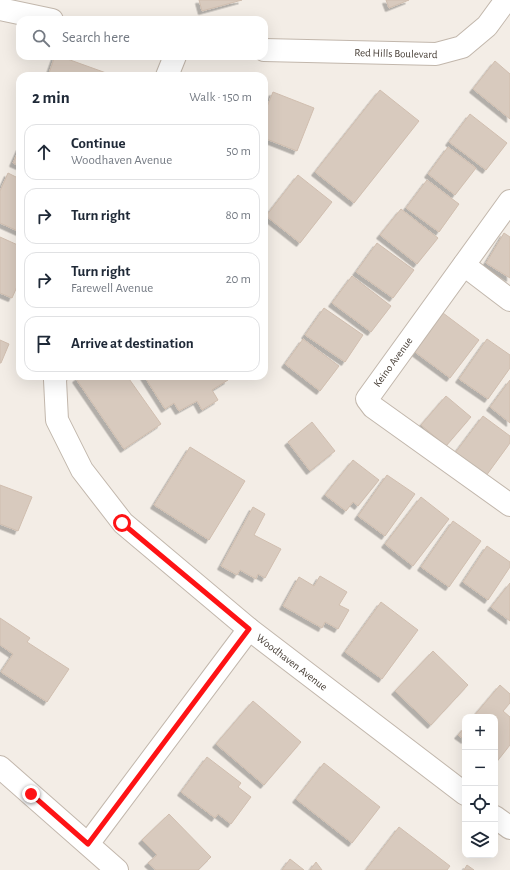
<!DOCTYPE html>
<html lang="en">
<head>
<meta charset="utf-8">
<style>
  :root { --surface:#fff; --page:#f6f6f7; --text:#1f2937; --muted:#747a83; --line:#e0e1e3 }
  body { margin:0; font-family:"Alegreya Sans",sans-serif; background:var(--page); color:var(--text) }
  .controls { position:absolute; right:12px; bottom:12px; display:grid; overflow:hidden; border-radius:8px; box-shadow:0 4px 16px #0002 }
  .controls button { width:36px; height:36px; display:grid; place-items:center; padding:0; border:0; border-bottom:1px solid var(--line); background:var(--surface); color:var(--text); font:20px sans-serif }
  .stop { position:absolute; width:12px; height:12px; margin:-9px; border:3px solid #fe1315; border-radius:50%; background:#fff }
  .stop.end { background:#fe1315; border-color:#fff; box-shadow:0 1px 4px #0008 }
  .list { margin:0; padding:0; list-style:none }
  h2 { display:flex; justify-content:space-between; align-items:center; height:52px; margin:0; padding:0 16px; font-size:17px }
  h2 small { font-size:13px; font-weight:400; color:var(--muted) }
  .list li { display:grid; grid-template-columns:26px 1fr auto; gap:12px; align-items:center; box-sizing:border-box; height:56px; margin:0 8px 8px; padding:0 8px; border:1px solid var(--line); border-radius:12px }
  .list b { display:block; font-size:15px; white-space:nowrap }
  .list p { margin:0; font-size:13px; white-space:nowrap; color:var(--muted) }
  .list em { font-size:13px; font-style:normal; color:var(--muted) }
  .icon { flex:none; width:22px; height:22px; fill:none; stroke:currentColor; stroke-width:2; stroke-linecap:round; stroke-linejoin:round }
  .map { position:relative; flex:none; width:510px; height:870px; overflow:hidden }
  .search { position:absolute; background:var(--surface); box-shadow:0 4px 16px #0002; left:16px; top:16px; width:252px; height:44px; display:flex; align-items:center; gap:10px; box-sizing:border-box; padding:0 14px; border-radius:12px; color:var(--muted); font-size:15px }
  .panel { position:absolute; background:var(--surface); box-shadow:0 4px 16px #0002; left:16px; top:72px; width:252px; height:308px; border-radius:12px }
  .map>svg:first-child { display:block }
  .building { fill:#d8cabe; stroke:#d0beaf; filter:url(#shadow) }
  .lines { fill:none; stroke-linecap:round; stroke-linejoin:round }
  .minor-casing { stroke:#c2b7ac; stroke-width:24 }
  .minor { stroke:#fff; stroke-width:22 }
  .route { stroke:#fe1315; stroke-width:5 }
  .labels { text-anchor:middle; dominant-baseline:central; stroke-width:3.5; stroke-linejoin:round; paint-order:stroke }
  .street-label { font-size:11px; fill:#463d35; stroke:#fff }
</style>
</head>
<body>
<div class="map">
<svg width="510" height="870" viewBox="0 0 510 870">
  <defs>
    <filter id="shadow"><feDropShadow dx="-3.5" dy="3.5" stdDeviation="0" flood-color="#0004"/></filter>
  </defs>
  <rect width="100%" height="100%" fill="#f3ede6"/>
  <g class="building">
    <polygon points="199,0 242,0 202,11"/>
    <polygon points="386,0 409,0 389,8"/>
    <polygon points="55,56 59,56 109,74 108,76 48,76"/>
    <polygon points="495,61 510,74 510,119 473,89"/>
    <polygon points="380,90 419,121 354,203 315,172"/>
    <polygon points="273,92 314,108 297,151 264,138 264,114"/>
    <polygon points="470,114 507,143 486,170 449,142"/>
    <polygon points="20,147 20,166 13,163"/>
    <polygon points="448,147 476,168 455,195 428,174"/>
    <polygon points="8,173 20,179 20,232 0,223 0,191"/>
    <polygon points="298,175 332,202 300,243 266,216"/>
    <polygon points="427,180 459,204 439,232 406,208"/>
    <polygon points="401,209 438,238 417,264 380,235"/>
    <polygon points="504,233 510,237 510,278 486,263"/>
    <polygon points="0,237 20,246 20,280 12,298 0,293"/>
    <polygon points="377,243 414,270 393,298 356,272"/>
    <polygon points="352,276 391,306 371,332 332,303"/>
    <polygon points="324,308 363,335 345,362 305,335"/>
    <polygon points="443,313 479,340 450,378 415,352"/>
    <polygon points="303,339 339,366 320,391 285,364"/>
    <polygon points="487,339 510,355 510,368 488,399 459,379"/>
    <polygon points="0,340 9,344 1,363 0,363"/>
    <polygon points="80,376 127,376 161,424 124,449 76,379"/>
    <polygon points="144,376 225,376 228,380 212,390 218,400 202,410 197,401 179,411 174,403 165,409"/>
    <polygon points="510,380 510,423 490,407"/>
    <polygon points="446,396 471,417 446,446 421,425"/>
    <polygon points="483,416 510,436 510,443 483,480 452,457"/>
    <polygon points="312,422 335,451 310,471 288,442"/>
    <polygon points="190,447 245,481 209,540 154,505"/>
    <polygon points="353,460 379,480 358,506 353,502 346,511 325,495"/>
    <polygon points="387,475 415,494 385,536 358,516"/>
    <polygon points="0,485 32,497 18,531 0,524"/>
    <polygon points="421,497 449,519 413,566 385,544"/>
    <polygon points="253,507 265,514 254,535 281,549 265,578 258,574 256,579 240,570 237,575 221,566"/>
    <polygon points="453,521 481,541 449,587 421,567"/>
    <polygon points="487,546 510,562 510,567 488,600 463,582"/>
    <polygon points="320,576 347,592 339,605 349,610 338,629 325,622 322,628 283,606 299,577 314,586"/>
    <polygon points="510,583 510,621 491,607"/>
    <polygon points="381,602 418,630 382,679 345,652"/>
    <polygon points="0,618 30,638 27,642 69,669 47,702 1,672 13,654 0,645"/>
    <polygon points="433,651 468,685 431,725 395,691"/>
    <polygon points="500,685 510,694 510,703 503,711 510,717 510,745 495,764 495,717 473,717"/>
    <polygon points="253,701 301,742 264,785 216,744"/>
    <polygon points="465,727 465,740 458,735"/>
    <polygon points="207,757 241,783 238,787 251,797 231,824 218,814 215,818 181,792"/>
    <polygon points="324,763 380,807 352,843 296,799"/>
    <polygon points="169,814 211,857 198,870 156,870 148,863 157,855 142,840"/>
    <polygon points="399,827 450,866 447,870 366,870"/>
    <polygon points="290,859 304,870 282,870"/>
    <polygon points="316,862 322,870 310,870"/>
    <polygon points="467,865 474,870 464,870"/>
  </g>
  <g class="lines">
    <g class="minor-casing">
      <g id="minor">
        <polyline points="0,9 52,20"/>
        <path id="s1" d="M264 50 436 54 462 47 487 26 506 0"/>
        <polyline points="167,76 175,56"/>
        <polyline points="510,201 367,399 373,407 510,505"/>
        <polyline points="464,265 510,300"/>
        <path id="s2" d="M56 376 55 380 57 420 82 470 123 523 249 629 465 794"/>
        <polyline points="0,767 117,870"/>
        <polyline points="495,817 510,828"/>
        <polyline points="88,844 249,629"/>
      </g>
    </g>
    <use href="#minor" class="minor"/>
  </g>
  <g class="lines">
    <polyline class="route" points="31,794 88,844 249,629 122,523"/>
  </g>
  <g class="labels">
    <g class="street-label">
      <text stroke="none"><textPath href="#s1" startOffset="132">Red Hills Boulevard</textPath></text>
      <text transform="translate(393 362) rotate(-54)">Keino Avenue</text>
      <text stroke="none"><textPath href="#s2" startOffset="386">Woodhaven Avenue</textPath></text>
    </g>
  </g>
</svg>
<div class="controls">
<button>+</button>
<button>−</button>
<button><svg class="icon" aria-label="locate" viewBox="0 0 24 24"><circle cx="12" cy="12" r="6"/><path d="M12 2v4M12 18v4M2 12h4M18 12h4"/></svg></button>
<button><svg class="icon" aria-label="layers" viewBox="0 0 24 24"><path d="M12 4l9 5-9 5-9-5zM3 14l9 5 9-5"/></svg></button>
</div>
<div class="stop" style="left:122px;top:523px"></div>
<div class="stop end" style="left:31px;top:794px"></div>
<div class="search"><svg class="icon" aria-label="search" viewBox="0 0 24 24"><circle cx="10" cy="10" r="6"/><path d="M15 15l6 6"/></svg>Search here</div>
<section class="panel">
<h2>2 min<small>Walk · 150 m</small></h2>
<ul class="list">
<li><svg class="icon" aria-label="ahead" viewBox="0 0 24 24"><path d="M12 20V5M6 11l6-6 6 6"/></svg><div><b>Continue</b><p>Woodhaven Avenue</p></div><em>50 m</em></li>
<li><svg class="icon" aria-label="right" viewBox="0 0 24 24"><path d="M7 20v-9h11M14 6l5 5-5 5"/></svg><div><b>Turn right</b></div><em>80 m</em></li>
<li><svg class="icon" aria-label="right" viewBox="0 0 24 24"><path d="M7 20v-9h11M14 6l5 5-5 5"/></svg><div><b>Turn right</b><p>Farewell Avenue</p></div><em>20 m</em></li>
<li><svg class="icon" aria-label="arrive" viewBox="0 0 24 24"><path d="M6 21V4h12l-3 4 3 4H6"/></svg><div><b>Arrive at destination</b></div></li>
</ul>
</section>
</div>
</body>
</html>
